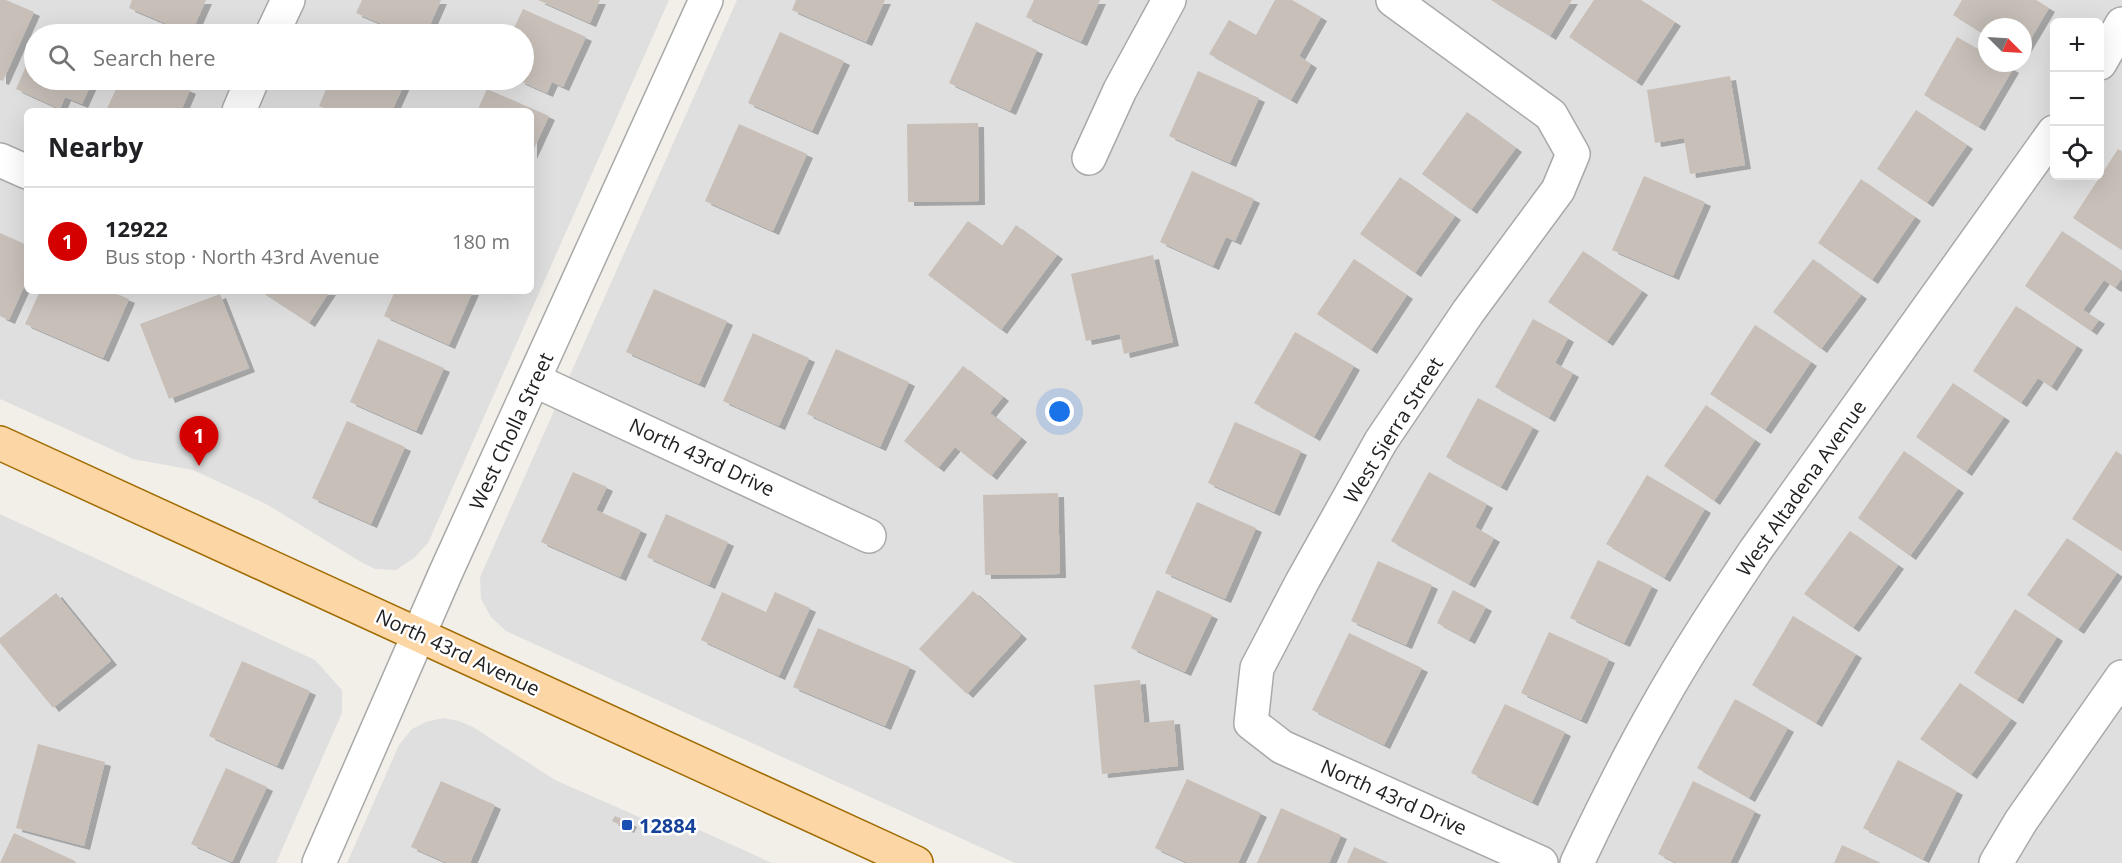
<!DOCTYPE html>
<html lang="en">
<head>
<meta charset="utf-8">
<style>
  :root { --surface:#fff; --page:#f2f2f2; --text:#202124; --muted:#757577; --line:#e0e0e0; --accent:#d40000 }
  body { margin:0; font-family:"Open Sans",sans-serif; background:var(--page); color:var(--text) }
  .controls { position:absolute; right:18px; top:18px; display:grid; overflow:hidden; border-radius:9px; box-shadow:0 6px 24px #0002 }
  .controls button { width:54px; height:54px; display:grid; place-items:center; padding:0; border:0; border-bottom:2px solid var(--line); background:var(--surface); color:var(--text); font:30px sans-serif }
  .compass { position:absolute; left:1978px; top:18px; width:54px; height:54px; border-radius:50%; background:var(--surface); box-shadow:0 6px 24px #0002; rotate:114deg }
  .you { position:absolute; left:1060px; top:412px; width:21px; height:21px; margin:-15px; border:4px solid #fff; border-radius:50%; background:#1a73e8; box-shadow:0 0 0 9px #1a73e833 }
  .badge { display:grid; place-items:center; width:39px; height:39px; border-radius:50%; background:var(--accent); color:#fff; font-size:20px; font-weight:700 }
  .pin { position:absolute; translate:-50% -50px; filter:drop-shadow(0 2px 3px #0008) }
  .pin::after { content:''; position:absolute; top:32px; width:21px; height:18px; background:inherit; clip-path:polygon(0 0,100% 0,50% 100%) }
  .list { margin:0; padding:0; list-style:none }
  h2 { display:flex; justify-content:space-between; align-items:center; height:78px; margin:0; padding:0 24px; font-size:26px }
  h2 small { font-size:20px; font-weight:400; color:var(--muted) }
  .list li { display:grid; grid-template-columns:39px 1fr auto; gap:18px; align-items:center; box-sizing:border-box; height:108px; padding:0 24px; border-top:2px solid var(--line) }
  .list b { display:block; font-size:22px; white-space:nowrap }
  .list p { margin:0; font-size:20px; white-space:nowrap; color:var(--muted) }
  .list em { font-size:20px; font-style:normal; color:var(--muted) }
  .icon { flex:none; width:33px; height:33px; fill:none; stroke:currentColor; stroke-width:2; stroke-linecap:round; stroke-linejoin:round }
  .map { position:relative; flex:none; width:2122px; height:863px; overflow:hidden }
  .search { position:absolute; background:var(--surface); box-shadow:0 6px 24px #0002; left:24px; top:24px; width:510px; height:66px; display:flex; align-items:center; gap:15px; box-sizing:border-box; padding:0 21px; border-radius:33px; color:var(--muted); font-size:22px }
  .panel { position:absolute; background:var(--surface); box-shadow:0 6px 24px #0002; left:24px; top:108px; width:510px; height:186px; border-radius:9px }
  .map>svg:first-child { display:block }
  .residential { fill:#e0dfdf; fill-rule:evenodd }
  .building { fill:#c7bfb8; filter:url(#shadow) }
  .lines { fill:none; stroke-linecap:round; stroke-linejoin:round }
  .minor-casing { stroke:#a9a9a9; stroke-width:36 }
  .major-casing { stroke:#a06b00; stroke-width:36 }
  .minor { stroke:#fff; stroke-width:33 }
  .major { stroke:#fcd6a4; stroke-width:33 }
  .transit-dot { fill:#1a4fb4; stroke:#fff; stroke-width:2 }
  .labels { text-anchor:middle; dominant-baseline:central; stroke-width:5; stroke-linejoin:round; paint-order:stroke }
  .street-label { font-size:20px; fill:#222; stroke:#fff }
  .transit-label { font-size:20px; font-weight:bold; fill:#164399; stroke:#fff; text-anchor:start }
</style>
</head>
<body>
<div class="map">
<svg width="2122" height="863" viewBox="0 0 2122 863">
  <defs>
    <filter id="shadow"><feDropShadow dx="6" dy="4" stdDeviation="0" flood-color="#0004"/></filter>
  </defs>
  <rect width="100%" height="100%" fill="#f2efe9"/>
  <g class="residential">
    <path d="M0 0H669L428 543 414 558 396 570 375 569 361 562 266 504 193 470 133 459 0 399ZM34 34H524V80H34ZM27 111H531V291H27Z"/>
    <path d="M737 0H2122V863H1015L506 631 491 617 481 599 480 577ZM2054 22H2100V176H2054ZM1987 27H2023V63H1987Z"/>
    <polygon points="0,514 315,660 342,690 342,713 276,863 0,863"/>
    <polygon points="443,718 459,721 473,727 555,780 646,820 695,828 772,863 347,863 399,745 412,729 426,722"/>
  </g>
  <g class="building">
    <polygon points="0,0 6,0 34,12 3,81 0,80"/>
    <polygon points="132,0 206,0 191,34 129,8"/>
    <polygon points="362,0 441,0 426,34 405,34 356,13"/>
    <polygon points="538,0 600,0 590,23"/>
    <polygon points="796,0 885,0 866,42 792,10"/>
    <polygon points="1034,0 1100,0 1081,42 1026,17"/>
    <polygon points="1275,0 1292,0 1321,17 1299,56 1311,64 1291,100 1209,54 1229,20 1256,35"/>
    <polygon points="1491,0 1572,0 1550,36"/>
    <polygon points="1594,0 1641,0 1675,22 1636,82 1569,37"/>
    <polygon points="1962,0 2036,0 2049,8 2023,52 2023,27 1987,27 1987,36 1953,15"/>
    <polygon points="523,9 586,37 563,87 552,82 547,93 518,80 524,80 524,34 511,34"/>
    <polygon points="976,22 1037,50 1010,111 949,83"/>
    <polygon points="44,27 60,34 40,34"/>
    <polygon points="780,32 844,61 812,131 748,103"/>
    <polygon points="1957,37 1987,54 1987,63 2003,63 2013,69 1979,127 1924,95"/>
    <polygon points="34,48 34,80 93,80 82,104 65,97 60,109 16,89"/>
    <polygon points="1198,71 1259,98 1230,163 1169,136"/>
    <polygon points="1730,76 1745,165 1690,174 1684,138 1655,143 1647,90"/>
    <polygon points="120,80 167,80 190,90 181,111 106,111"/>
    <polygon points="330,80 406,80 392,111 330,111 319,106"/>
    <polygon points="487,89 549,116 531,155 531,111 477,111"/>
    <polygon points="1916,110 1967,145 1927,203 1877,169"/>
    <polygon points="1467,112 1516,148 1471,210 1422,174"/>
    <polygon points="978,123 979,201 908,202 907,124"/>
    <polygon points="739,124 807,154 773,231 705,201"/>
    <polygon points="2118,149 2122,151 2122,250 2073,218"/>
    <polygon points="1192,171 1254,199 1235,241 1226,237 1213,266 1160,242"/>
    <polygon points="1644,176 1705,202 1673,276 1612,250"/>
    <polygon points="1400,177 1455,216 1415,273 1360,234"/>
    <polygon points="1861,179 1915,217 1872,280 1818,243"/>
    <polygon points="968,221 1002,246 1016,225 1057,255 1001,330 928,275"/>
    <polygon points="2062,231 2122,271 2122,278 2115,288 2104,280 2083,310 2099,320 2091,331 2025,286"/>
    <polygon points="0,233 27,245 27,280 9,320 0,316"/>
    <polygon points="1583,251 1642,291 1607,342 1548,302"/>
    <polygon points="1153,255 1173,342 1124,354 1120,334 1086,341 1071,274"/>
    <polygon points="1354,259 1407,295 1371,350 1317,314"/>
    <polygon points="1813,259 1861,295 1821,349 1773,312"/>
    <polygon points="654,289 727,321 699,384 626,352"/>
    <polygon points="40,291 110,291 129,299 103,358 25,324"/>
    <polygon points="260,291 330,291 309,323"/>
    <polygon points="395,291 473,291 449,345 384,316"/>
    <polygon points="220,294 249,368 169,399 140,324"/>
    <polygon points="2016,306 2077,346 2051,387 2038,378 2021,403 1973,371"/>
    <polygon points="1533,319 1568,338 1555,363 1573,373 1549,418 1495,387"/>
    <polygon points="1755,325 1811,362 1765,430 1710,394"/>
    <polygon points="1295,332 1354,366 1314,437 1254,403"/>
    <polygon points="753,333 809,358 779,426 723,401"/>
    <polygon points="378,339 444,368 416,431 350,402"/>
    <polygon points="836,349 909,382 880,447 807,414"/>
    <polygon points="963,366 1003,397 990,413 1021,438 991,476 955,447 938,468 904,441"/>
    <polygon points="1953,383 2004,417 1966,472 1916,437"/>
    <polygon points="1478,398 1533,427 1501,487 1446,457"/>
    <polygon points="1706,405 1755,440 1714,501 1664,466"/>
    <polygon points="347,421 405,447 371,524 312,498"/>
    <polygon points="1235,422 1301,451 1274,512 1208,483"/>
    <polygon points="1904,451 1958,489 1910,556 1858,518"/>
    <polygon points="2116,451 2122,455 2122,551 2072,519"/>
    <polygon points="573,472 607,487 596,510 641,530 620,577 541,542"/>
    <polygon points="1429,472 1487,504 1475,527 1494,538 1469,584 1391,541"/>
    <polygon points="1647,475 1705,509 1664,578 1606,544"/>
    <polygon points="1058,493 1060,574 985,575 983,495"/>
    <polygon points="1197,502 1256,528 1225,599 1165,573"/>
    <polygon points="666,514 728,542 709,585 647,557"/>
    <polygon points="1850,531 1898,565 1853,628 1804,594"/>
    <polygon points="2067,538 2117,573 2078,630 2027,595"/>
    <polygon points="1598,560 1652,586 1624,643 1570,618"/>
    <polygon points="1378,561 1432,585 1406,645 1351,621"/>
    <polygon points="1157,590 1212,615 1185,672 1131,648"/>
    <polygon points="1453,590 1486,607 1469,640 1437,623"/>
    <polygon points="973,591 1021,635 967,694 919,649"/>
    <polygon points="722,592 766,612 775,592 810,608 779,676 701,640"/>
    <polygon points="56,593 111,661 53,708 0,643 0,638"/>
    <polygon points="2015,609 2057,637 2017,700 1974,673"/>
    <polygon points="1793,616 1856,654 1816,723 1752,685"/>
    <polygon points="818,628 910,667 885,726 793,687"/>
    <polygon points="1549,632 1609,659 1581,720 1521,693"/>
    <polygon points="1349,633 1422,668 1384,745 1312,710"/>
    <polygon points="242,661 310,691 277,766 209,736"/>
    <polygon points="1140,680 1144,723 1174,720 1178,766 1102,774 1094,685"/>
    <polygon points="1960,683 2011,719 1971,775 1920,739"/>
    <polygon points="1735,699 1788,728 1749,798 1697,768"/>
    <polygon points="1505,704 1565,732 1532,802 1471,773"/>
    <polygon points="38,744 105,762 84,846 16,828"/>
    <polygon points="1898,760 1957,791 1923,859 1863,828"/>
    <polygon points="226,768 267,787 232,862 191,844"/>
    <polygon points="1187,779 1261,813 1238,863 1188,863 1155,848"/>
    <polygon points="441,781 495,805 470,863 447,863 411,847"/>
    <polygon points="1693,781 1755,811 1730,863 1677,863 1658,854"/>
    <polygon points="1281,808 1341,835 1329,863 1257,863"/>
    <polygon points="615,816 631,823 628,829 612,821"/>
    <polygon points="14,833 75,861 74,863 0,863"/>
    <polygon points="1842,845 1881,863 1834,863"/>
    <polygon points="1354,847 1389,863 1347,863"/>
  </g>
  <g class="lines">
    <g class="minor-casing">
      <g id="minor">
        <polyline points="1393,0 1551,115 1573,154 1558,190 1468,312 1381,441 1302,582 1257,668 1251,723 1282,747 1541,863"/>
        <polyline points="272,34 288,0"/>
        <polyline points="2100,63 2122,24"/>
        <polyline points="239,111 252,80"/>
        <polyline points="1089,158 1120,90 1169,0"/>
        <polyline points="0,160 27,172"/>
        <polyline points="534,380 869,536"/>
        <polyline points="319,863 446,572 706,0"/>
        <path d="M1577 863C1602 810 1628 758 1657 707 1687 653 1721 602 1755 551L2054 132"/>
        <polyline points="1996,863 2021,821 2122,677"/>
      </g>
    </g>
    <g class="major-casing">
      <polyline id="major" points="0,443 916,863"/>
    </g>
    <use href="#minor" class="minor"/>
    <use href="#major" class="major"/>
  </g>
  <rect class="transit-dot" x="621" y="819" width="12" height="12" rx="3"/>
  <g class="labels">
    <g class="street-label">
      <text transform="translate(1393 430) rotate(-58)">West Sierra Street</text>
      <text transform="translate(511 431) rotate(-65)">West Cholla Street</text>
      <text transform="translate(702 457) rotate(25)">North 43rd Drive</text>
      <text transform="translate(1801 488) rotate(-55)">West Altadena Avenue</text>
      <text transform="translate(458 652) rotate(25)">North 43rd Avenue</text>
      <text transform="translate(1394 797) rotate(24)">North 43rd Drive</text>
    </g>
    <g class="transit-label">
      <text x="639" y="825">12884</text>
    </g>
  </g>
</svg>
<div class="controls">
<button>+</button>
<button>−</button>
<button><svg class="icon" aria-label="locate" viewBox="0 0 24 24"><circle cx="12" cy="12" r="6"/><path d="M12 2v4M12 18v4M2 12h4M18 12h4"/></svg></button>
</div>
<svg class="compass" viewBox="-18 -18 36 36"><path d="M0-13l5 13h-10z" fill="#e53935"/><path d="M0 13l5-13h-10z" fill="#757577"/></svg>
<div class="you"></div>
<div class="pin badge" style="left:199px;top:466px">1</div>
<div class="search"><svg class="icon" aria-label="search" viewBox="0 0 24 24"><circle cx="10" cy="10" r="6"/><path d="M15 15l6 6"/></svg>Search here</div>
<section class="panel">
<h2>Nearby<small></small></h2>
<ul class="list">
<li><span class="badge">1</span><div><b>12922</b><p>Bus stop · North 43rd Avenue</p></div><em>180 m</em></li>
</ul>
</section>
</div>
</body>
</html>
